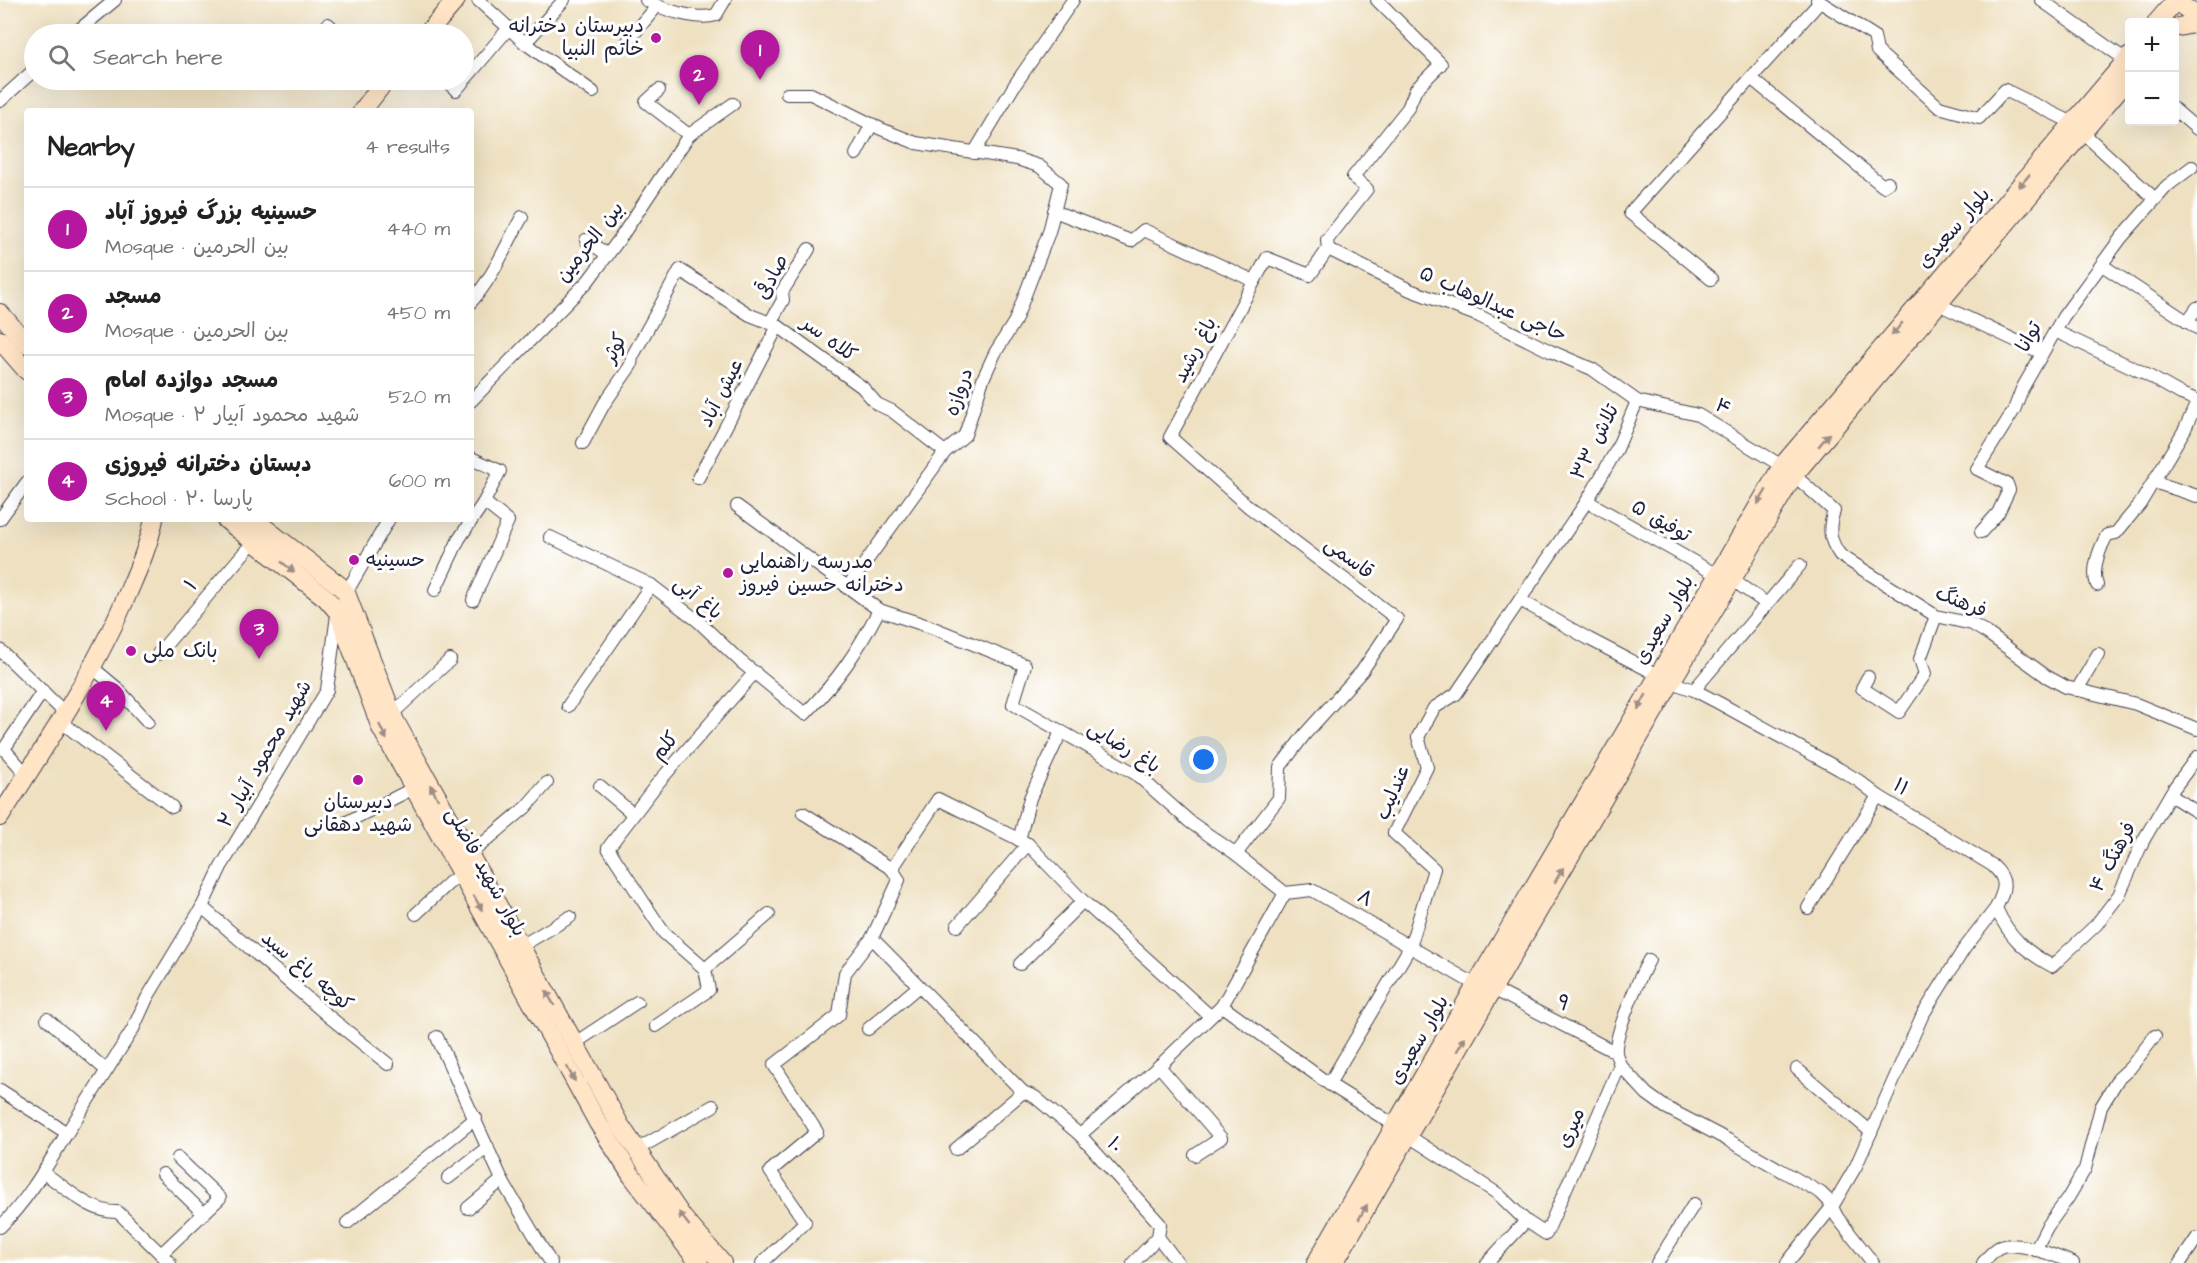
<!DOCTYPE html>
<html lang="en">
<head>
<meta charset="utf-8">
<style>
  :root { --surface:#fff; --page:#f6f6f6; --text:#222; --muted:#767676; --line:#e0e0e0; --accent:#b5179e }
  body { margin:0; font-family:"Architects Daughter","Playpen Sans Arabic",sans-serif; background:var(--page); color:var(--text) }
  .controls { position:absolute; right:18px; top:18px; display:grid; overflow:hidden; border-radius:6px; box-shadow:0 6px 24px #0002 }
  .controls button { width:54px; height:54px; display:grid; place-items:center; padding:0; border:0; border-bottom:2px solid var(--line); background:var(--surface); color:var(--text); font:30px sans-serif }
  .you { position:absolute; left:1204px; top:760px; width:21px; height:21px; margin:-15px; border:4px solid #fff; border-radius:50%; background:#1a73e8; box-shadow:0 0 0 9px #1a73e833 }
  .badge { display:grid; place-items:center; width:39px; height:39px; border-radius:50%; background:var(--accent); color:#fff; font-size:20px; font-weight:700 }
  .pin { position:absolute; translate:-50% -50px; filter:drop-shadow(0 2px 3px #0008) }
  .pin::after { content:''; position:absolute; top:32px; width:21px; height:18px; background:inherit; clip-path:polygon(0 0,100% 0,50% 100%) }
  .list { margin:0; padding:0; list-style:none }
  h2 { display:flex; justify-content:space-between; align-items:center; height:78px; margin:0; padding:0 24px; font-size:26px }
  h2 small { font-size:20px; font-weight:400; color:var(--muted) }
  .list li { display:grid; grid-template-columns:39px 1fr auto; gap:18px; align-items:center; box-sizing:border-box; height:84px; padding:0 24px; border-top:2px solid var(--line) }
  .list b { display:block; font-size:22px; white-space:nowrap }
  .list p { margin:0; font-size:20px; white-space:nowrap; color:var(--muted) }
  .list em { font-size:20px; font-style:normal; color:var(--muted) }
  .icon { flex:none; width:33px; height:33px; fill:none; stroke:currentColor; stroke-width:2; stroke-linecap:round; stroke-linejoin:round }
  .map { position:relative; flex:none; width:2197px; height:1263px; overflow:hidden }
  .search { position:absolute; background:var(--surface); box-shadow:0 6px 24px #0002; left:24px; top:24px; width:450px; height:66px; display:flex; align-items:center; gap:15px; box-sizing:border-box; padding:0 21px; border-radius:33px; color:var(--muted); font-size:22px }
  .panel { position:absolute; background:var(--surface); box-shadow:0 6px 24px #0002; left:24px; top:108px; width:450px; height:414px; border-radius:6px }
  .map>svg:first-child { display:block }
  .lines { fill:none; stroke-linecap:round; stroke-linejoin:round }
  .minor-casing { stroke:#413e4f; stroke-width:14 }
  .secondary-casing { stroke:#413e4f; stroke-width:20 }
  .minor { stroke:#fff; stroke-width:12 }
  .secondary { stroke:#ffe4c6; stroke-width:18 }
  .oneway { fill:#9c8d87 }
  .poi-dot { fill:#b5179e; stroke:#fff; stroke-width:2 }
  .labels { text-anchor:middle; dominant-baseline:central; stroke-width:6; stroke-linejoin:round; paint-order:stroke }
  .poi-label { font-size:20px; fill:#22223b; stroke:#fff; text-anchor:start }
  .street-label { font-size:20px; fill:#22223b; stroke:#fff }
</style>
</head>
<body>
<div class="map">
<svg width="2197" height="1263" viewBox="0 0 2197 1263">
  <rect width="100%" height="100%" fill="#fff"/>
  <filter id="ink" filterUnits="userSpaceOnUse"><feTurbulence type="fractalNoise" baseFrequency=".0167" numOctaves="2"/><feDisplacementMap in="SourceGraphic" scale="12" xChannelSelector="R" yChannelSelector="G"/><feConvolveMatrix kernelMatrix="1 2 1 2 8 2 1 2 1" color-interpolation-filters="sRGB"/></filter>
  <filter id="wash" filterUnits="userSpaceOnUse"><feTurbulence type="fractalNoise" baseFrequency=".008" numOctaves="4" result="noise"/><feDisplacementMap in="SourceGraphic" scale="24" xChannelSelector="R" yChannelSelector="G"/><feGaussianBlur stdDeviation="1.35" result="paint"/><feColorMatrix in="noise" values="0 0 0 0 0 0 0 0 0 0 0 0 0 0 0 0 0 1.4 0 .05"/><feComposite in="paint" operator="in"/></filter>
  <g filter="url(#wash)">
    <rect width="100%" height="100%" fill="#eee0c0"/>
  </g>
  <g filter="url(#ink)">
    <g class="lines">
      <g class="minor-casing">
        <g id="minor">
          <polyline points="478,0 525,43 593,92"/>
          <path d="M646 0C663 10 698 21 716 15L725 0"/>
          <polyline points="1817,0 1874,36 1877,51 1939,107 1979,118 2005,90 2073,123"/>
          <polyline points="2041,0 2126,60"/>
          <polyline points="1820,2 1751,78 1883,186 1888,183"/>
          <polyline points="328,24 339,34"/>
          <polyline points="74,34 115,0"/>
          <polyline points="628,41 657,6"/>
          <polyline points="525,43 564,0"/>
          <polyline points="445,80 456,90 509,28"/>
          <polyline points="659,90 646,102 689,135"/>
          <polyline points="787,94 811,94 881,129 916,143 1017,159 1039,166 1061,184 1049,232 1015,321 995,353 983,379 965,435 945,452 847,588"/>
          <polyline points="0,101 34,70"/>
          <polyline points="2174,109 2197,129"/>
          <polyline points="2082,132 2155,199"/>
          <polyline points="974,153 1014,86 1073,0"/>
          <polyline points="856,154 872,124"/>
          <polyline points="1054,211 1131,241 1144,230 1254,281"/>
          <polyline points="586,240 608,255"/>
          <polyline points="1328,249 1410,290 1479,316 1550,351 1592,369 1637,401 1698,415 1782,466"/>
          <polyline points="2102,265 2197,328"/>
          <polyline points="1711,279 1630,213 1751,78"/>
          <path d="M471 302C493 278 506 245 522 217"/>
          <polyline points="1938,304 2042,353"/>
          <polyline points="2187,322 2197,308"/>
          <polyline points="770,323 783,300 782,292 809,249"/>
          <polyline points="2055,331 2140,371 2181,394 2197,400"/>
          <polyline points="471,401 588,281 621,237 689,135 733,104"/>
          <polyline points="583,443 604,404 631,365 632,357 680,270 750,315 778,326 862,387 877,404 892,411 945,452"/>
          <polyline points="471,458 500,471 484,502"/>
          <path d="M1794 475 1834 511C1828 528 1829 540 1840 555L1936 616 1972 624 1987 633 2046 676 2066 687 2136 704 2197 729"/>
          <path d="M698 478C726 428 751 377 778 326"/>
          <polyline points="2154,482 2197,496"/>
          <polyline points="1587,501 1717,575"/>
          <polyline points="737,506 879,610 931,627 1025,665 1013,704 1136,774 1190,822 1236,854 1285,893 1312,890 1476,985"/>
          <polyline points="0,519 27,482"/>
          <polyline points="1981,532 1998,513 2009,490 2007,484 1977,469 2014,410 2022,389 2063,317 2121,238 2167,186 2192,167"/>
          <path d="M550 537 651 585 698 621 740 661 805 714C839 679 857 652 879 610"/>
          <polyline points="1731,579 1767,604"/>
          <path d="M2097 585C2091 569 2099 550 2107 535L2116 533 2140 504 2185 429 2197 402"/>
          <polyline points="435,590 459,539 484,502 508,521 473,600"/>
          <polyline points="346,593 389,519"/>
          <polyline points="1520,600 1589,639 1658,675"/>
          <polyline points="0,650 65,713"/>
          <polyline points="158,654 254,541"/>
          <polyline points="93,668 117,688 148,722"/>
          <polyline points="1868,677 1862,688 1899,712 1925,674 1920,659 1936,616"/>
          <path d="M1671 682 1694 690 1719 703 1839 769 1859 781 1878 796 1992 865C2009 880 2005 889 1996 908 2009 937 2025 951 2052 966L2096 925 2119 895 2143 841 2174 788 2197 757"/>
          <polyline points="1694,690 1800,565"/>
          <polyline points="2077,690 2098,654"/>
          <polyline points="568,706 651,585"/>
          <polyline points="392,714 450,660"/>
          <polyline points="60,721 172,807"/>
          <polyline points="27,775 4,749 43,691"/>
          <polyline points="600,786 633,814"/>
          <polyline points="2170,795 2197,812"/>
          <polyline points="803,813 892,869"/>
          <polyline points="347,822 414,788"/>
          <polyline points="1019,840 1030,798 1061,732"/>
          <polyline points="1236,854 1279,798 1280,767 1305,734 1362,671 1397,619 1249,507 1170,437 1267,258 1310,275 1328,249 1327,240 1367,189 1353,177 1408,108 1416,89 1441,64 1377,0"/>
          <polyline points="469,855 525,808 547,783"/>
          <polyline points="202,907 327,1015 388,1064"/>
          <polyline points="1808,908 1878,796"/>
          <polyline points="416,914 449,883 462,874"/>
          <polyline points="957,926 1028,844"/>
          <polyline points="872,938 899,880 892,869 938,799 1028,844 1083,901 1210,1016"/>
          <polyline points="521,946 570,917"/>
          <polyline points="1020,964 1083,901"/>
          <polyline points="705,969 769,914"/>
          <polyline points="1493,989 1615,1052"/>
          <polyline points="1222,1006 1329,1084 1396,1126"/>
          <polyline points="47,1019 106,1070"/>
          <polyline points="656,1026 709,990 705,969 664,933 608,848 657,784 755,672"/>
          <polyline points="868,1029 919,986"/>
          <polyline points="437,1037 504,1184 551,1263"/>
          <polyline points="575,1043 637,1002"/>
          <polyline points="1620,1065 1647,1094 1665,1107 1728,1140 1821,1193 1829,1201 1837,1217 1873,1263"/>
          <polyline points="1159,1066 1080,1135 1160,1224 1158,1237 1178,1263"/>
          <polyline points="1797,1069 1871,1132"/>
          <polyline points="1329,1084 1410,947 1434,869 1394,833 1427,767 1418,737 1434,708 1456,694 1587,501 1617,449 1637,401"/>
          <path d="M0 1090 67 1133C47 1166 28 1200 0 1227"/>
          <polyline points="67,1133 133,1029 147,998 202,907 221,867 327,690 337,615"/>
          <polyline points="1407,1135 1498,1194 1526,1221"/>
          <polyline points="956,1149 1023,1092"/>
          <polyline points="636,1150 713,1106"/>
          <polyline points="1195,1155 1221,1138 1159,1066 1222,1006 1285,893"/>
          <path d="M43 1172C65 1187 90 1213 118 1212L170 1263"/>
          <polyline points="163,1174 204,1214"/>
          <polyline points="448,1178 488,1147"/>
          <polyline points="468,1208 502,1180"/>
          <polyline points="347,1223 476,1118"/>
          <polyline points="2035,1250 2047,1227 2068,1198 2085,1169 2101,1107 2118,1079 2130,1068 2155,1036"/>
          <polyline points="161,1254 220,1198 178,1158"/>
          <polyline points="762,1263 805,1222 770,1171 817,1132 774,1065 839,1015 845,973 872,938 1023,1092 1035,1097 1080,1135"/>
          <polyline points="1133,1263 1158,1237"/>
          <path d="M1487 1263 1526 1221 1546 1234 1620 1065C1619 1061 1616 1056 1616 1052 1614 1035 1640 976 1649 960"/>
          <polyline points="1657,1263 1694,1204"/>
          <polyline points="1787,1263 1832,1207 1856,1166 1922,1016 1964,949 1996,908"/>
          <path d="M1983 1263C1987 1258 1994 1249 2000 1247 2018 1240 2056 1256 2073 1263"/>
          <polyline points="2180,1263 2197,1238"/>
        </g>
      </g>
      <g class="secondary-casing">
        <g id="secondary">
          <polyline points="2174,0 2197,16"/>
          <polyline points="2157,22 2176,0"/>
          <polyline points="2174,28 2197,23"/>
          <polyline points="427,34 456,0"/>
          <polyline points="362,111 386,80"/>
          <polyline points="0,313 27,344"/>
          <polyline points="0,340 27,371"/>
          <polyline points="225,519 326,598 338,612 381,728 598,1123 632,1176 699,1263"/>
          <polyline points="253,519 340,586 346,593 395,721 620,1125 683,1218 722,1263"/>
          <path d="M0 817C47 743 96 670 130 588 140 565 149 544 154 519"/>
          <polyline points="1316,1263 1476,985 1782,466 2130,56"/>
          <polyline points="1334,1263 1671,682 1794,475 2130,76"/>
        </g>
      </g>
      <use href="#minor" class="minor"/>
      <use href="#secondary" class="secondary"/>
    </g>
    <defs><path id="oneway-solid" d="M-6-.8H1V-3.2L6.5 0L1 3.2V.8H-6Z" transform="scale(1.5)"/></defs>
    <g class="oneway">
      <use href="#oneway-solid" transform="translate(2024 181) rotate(130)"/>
      <use href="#oneway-solid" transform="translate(1897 329) rotate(130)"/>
      <use href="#oneway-solid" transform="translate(1824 440) rotate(-50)"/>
      <use href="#oneway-solid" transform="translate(1762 497) rotate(121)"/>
      <use href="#oneway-solid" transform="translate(288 567) rotate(38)"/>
      <use href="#oneway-solid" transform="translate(1642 702) rotate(120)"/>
      <use href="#oneway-solid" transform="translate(383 732) rotate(64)"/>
      <use href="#oneway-solid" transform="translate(434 792) rotate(-119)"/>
      <use href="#oneway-solid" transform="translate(1559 875) rotate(-60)"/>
      <use href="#oneway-solid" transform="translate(478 903) rotate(61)"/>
      <use href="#oneway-solid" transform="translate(550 998) rotate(-120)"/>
      <use href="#oneway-solid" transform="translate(1461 1044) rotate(-60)"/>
      <use href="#oneway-solid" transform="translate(571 1074) rotate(61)"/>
      <use href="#oneway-solid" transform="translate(1363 1212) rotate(-60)"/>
      <use href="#oneway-solid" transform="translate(684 1219) rotate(-128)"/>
    </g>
  </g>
  <g class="poi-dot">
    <circle cx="656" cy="38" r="6"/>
    <circle cx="354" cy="560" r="6"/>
    <circle cx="728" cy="573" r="6"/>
    <circle cx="131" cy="651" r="6"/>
    <circle cx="358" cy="780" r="6"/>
  </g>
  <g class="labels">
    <g class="poi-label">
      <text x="644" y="26" text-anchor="end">دبیرستان دخترانه<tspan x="644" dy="23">خاتم النبیا</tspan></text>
      <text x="366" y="560">حسینیه</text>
      <text x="740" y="562">مدرسه راهنمایی<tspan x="740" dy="23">دخترانه حسین فیروز</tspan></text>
      <text x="143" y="651">بانک ملی</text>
      <text x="358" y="802" text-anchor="middle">دبیرستان<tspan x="358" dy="23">شهید دهقانی</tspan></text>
    </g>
    <g class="street-label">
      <text transform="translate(1954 228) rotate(-49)">بلوار سعیدی</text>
      <text transform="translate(590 242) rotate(-52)">بین الحرمین</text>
      <text transform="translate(772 277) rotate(-63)">صادقی</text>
      <text transform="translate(1493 304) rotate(24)">حاجی عبدالوهاب ۵</text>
      <text transform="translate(2029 337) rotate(-61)">توانا</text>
      <text transform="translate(829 339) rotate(36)">کلاه سر</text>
      <text transform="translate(615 348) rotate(-63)">کوثر</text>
      <text transform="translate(1195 350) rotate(-62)">باغ رشید</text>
      <text transform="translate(959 392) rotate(-71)">دروازه</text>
      <text transform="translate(721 393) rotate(-63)">عیش آباد</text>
      <text transform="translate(1723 407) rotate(30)">۴</text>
      <text transform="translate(1595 442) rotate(-63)">تلاش ۳۳</text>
      <text transform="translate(1661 521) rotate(30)">توفیق ۵</text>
      <text transform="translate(1349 558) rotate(37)">قاسمی</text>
      <text transform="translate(191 585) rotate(-50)">۱</text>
      <text transform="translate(698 598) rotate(39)">باغ آبی</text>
      <text transform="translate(1961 602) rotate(22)">فرهنگ</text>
      <text transform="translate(1664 620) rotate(-60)">بلوار سعیدی</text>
      <text transform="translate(665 746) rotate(-49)">کلم</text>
      <text transform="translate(1124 747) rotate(32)">باغ رضایی</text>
      <text transform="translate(265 754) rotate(-60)">شهید محمود آبیار ۲</text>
      <text transform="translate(1901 787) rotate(32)">۱۱</text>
      <text transform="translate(1393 792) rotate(-67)">عندلیب</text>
      <text transform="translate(2113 857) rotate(-62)">فرهنگ ۴</text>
      <text transform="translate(486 872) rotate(61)">بلوار شهید فاضلی</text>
      <text transform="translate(1365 898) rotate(30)">۸</text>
      <text transform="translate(307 971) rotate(40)">کوچه باغ سید</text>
      <text transform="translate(1563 1003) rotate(27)">۹</text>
      <text transform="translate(1419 1040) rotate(-60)">بلوار سعیدی</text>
      <text transform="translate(1571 1128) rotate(-66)">میری</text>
      <text transform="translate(1115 1145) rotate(48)">۱۰</text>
    </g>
  </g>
</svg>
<div class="controls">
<button>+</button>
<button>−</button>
</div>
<div class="you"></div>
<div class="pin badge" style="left:760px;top:80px">1</div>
<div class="pin badge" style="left:699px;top:105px">2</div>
<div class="pin badge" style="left:259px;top:659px">3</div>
<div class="pin badge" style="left:106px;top:731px">4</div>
<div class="search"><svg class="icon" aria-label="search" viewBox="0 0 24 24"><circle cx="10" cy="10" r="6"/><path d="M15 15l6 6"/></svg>Search here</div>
<section class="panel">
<h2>Nearby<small>4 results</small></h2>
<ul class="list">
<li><span class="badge">1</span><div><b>حسینیه بزرگ فیروز آباد</b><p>Mosque · بین الحرمین</p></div><em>440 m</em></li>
<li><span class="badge">2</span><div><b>مسجد</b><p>Mosque · بین الحرمین</p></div><em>450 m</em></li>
<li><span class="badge">3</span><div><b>مسجد دوازده امام</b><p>Mosque · شهید محمود آبیار ۲</p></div><em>520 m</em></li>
<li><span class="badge">4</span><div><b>دبستان دخترانه فیروزی</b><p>School · پارسا ۲۰</p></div><em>600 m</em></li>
</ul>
</section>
</div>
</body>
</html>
